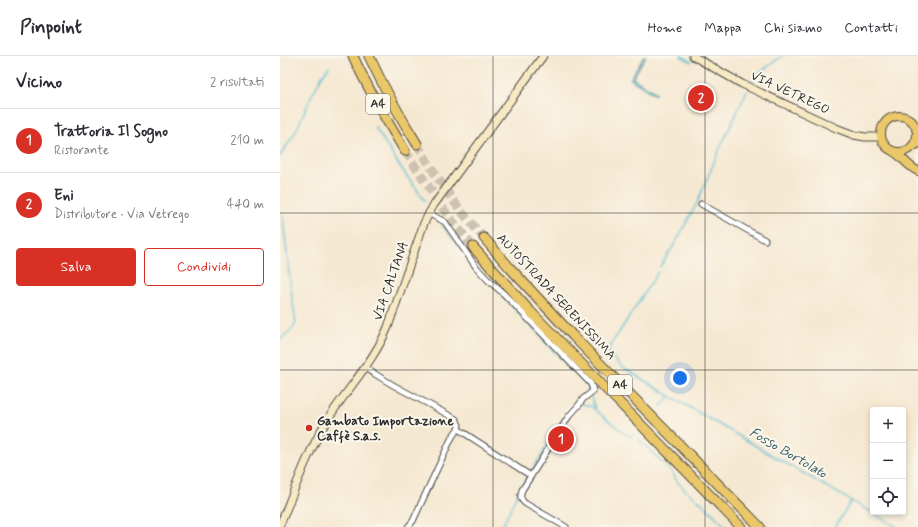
<!DOCTYPE html>
<html lang="it">
<head>
<meta charset="utf-8">
<style>
  :root { --surface:#fff; --page:#f2f2f3; --text:#2b2b33; --muted:#7c7c81; --line:#e1e1e2; --accent:#d93025 }
  body { margin:0; font-family:Mynerve,sans-serif; background:var(--page); color:var(--text) }
  .controls { position:absolute; right:12px; bottom:12px; display:grid; overflow:hidden; border-radius:4px; box-shadow:0 2px 6px #0003 }
  .controls button { width:36px; height:36px; display:grid; place-items:center; padding:0; border:0; border-bottom:1px solid var(--line); background:var(--surface); color:var(--text); font:20px sans-serif }
  .you { position:absolute; left:400px; top:322px; width:14px; height:14px; margin:-10px; border:3px solid #fff; border-radius:50%; background:#1a73e8; box-shadow:0 0 0 6px #1a73e833 }
  .badge { display:grid; place-items:center; width:26px; height:26px; border-radius:50%; background:var(--accent); color:#fff; font-size:13px; font-weight:700 }
  .pin { position:absolute; translate:-50% -50%; border:2px solid #fff; box-shadow:0 1px 4px #0006 }
  .list { margin:0; padding:0; list-style:none }
  h2 { display:flex; justify-content:space-between; align-items:center; height:52px; margin:0; padding:0 16px; font-size:17px }
  h2 small { font-size:13px; font-weight:400; color:var(--muted) }
  .list li { display:grid; grid-template-columns:26px 1fr auto; gap:12px; align-items:center; box-sizing:border-box; height:64px; padding:0 16px; border-top:1px solid var(--line) }
  .list b { display:block; font-size:15px; white-space:nowrap }
  .list p { margin:0; font-size:13px; white-space:nowrap; color:var(--muted) }
  .list em { font-size:13px; font-style:normal; color:var(--muted) }
  .actions { display:flex; gap:8px; padding:12px 16px }
  .actions a { flex:1; padding:9px 0; border:1px solid var(--accent); border-radius:4px; text-align:center; font-size:14px; color:var(--accent) }
  .actions .main { background:var(--accent); color:#fff }
  .icon { flex:none; width:22px; height:22px; fill:none; stroke:currentColor; stroke-width:2; stroke-linecap:round; stroke-linejoin:round }
  .map { position:relative; flex:none; width:638px; height:471px; overflow:hidden }
  header { display:flex; align-items:center; gap:24px; box-sizing:border-box; height:56px; padding:0 20px; background:var(--surface); border-bottom:1px solid var(--line) }
  header strong { font-size:19px }
  nav { display:flex; gap:22px; margin-inline-start:auto; font-size:14px }
  main { display:flex }
  aside { flex:1; background:var(--surface) }
  .map>svg:first-child { display:block }
  .water { fill:#52bad0; stroke:#3e727e }
  .lines { fill:none; stroke-linecap:round; stroke-linejoin:round }
  .stream { stroke:#52bad0; stroke-width:1.5 }
  .highway-tunnel { stroke:#cdc2b0; stroke-width:9; stroke-dasharray:9 4.5; stroke-linecap:butt }
  .street-casing { stroke:#494744; stroke-width:7 }
  .secondary-casing { stroke:#494744; stroke-width:9 }
  .primary-casing { stroke:#494744; stroke-width:10 }
  .highway-casing { stroke:#494744; stroke-width:11 }
  .street { stroke:#fff; stroke-width:5 }
  .secondary { stroke:#f7e9c3; stroke-width:7 }
  .primary { stroke:#eac769; stroke-width:8 }
  .highway { stroke:#eac769; stroke-width:9 }
  .grid { fill:none; stroke:#2b2b2b; stroke-width:1; stroke-opacity:0.55 }
  .poi-dot { fill:#c8321e; stroke:#fbf7ec; stroke-width:1.5 }
  .labels { text-anchor:middle; dominant-baseline:central; stroke-width:4; stroke-linejoin:round; paint-order:stroke }
  .shield { fill:#fbf7ec; stroke:#696865; stroke-width:1 }
  .shield-label { font-size:12px; font-weight:bold; fill:#2b2b2b }
  .street-label { font-size:13px; fill:#2b2b2b; stroke:#fbf7ec }
  .poi-label { font-size:13px; font-weight:bold; fill:#2b2b2b; stroke:#fbf7ec; text-anchor:start }
  .water-label { font-size:14px; font-style:italic; fill:#395d65; stroke:#fbf7ec }
</style>
</head>
<body>
<header>
<strong>Pinpoint</strong>
<nav><a>Home</a><a>Mappa</a><a>Chi siamo</a><a>Contatti</a></nav>
</header>
<main>
<aside>
<h2>Vicino<small>2 risultati</small></h2>
<ul class="list">
<li><span class="badge">1</span><div><b>Trattoria Il Sogno</b><p>Ristorante</p></div><em>210 m</em></li>
<li><span class="badge">2</span><div><b>Eni</b><p>Distributore · Via Vetrego</p></div><em>440 m</em></li>
</ul>
<div class="actions"><a class="main">Salva</a><a>Condividi</a></div>
</aside>
<div class="map">
<svg width="638" height="471" viewBox="0 0 638 471">
  <rect width="100%" height="100%" fill="#fbf7ec"/>
  <filter id="ink" filterUnits="userSpaceOnUse"><feTurbulence type="fractalNoise" baseFrequency=".025" numOctaves="2"/><feDisplacementMap in="SourceGraphic" scale="8" xChannelSelector="R" yChannelSelector="G"/><feConvolveMatrix kernelMatrix="1 2 1 2 8 2 1 2 1" color-interpolation-filters="sRGB"/></filter>
  <filter id="wash" filterUnits="userSpaceOnUse"><feTurbulence type="fractalNoise" baseFrequency=".012" numOctaves="4" result="noise"/><feDisplacementMap in="SourceGraphic" scale="16" xChannelSelector="R" yChannelSelector="G"/><feGaussianBlur stdDeviation="0.9" result="paint"/><feColorMatrix in="noise" values="0 0 0 0 0 0 0 0 0 0 0 0 0 0 0 0 0 1.4 0 .05"/><feComposite in="paint" operator="in"/></filter>
  <g filter="url(#wash)">
    <rect width="100%" height="100%" fill="#f5e8d1"/>
    <polygon class="water" points="364,0 366,0 353,22 377,37 375,39 350,23"/>
    <g class="lines">
      <g class="stream">
        <polyline points="401,0 412,6"/>
        <path d="M472 26C480 15 491 8 502 0"/>
        <polyline points="95,71 119,109 145,145"/>
        <polyline points="0,100 16,75 32,39 42,20 49,11"/>
        <polyline points="0,155 3,163 12,242 16,267 13,272 0,284"/>
        <polyline points="162,169 179,191"/>
        <polyline points="380,211 397,184 417,147 440,92 467,35"/>
        <polyline points="378,216 334,284 328,295 329,298 342,311 390,340 381,350"/>
        <polyline points="221,238 279,301 307,329 309,335"/>
        <polyline points="390,340 514,412 617,471"/>
        <polyline points="311,341 315,352"/>
        <polyline points="302,348 313,351 315,354 347,379 351,380 354,377"/>
        <polyline points="287,359 294,349 298,348"/>
        <polyline points="358,383 392,416 398,427 411,439 423,448 446,471"/>
        <polyline points="222,471 237,438 272,382"/>
        <polyline points="555,471 571,445"/>
      </g>
    </g>
  </g>
  <g filter="url(#ink)">
    <g class="lines">
      <g class="highway-tunnel">
        <path d="M137 88C145 101 153 115 162 128 174 147 189 165 204 182"/>
        <polyline points="125,95 164,154 193,191"/>
      </g>
      <g class="street-casing">
        <g id="street">
          <polyline points="421,148 485,184"/>
          <path d="M148 157 165 166 196 211 208 224 224 238 311 328 313 335 303 343 299 349 289 360 242 434C240 440 240 444 246 448L286 471"/>
          <polyline points="85,312 113,329 176,363 179,369 178,373 172,381 138,454 133,465 128,471"/>
          <polyline points="178,373 251,420"/>
        </g>
      </g>
      <g class="secondary-casing">
        <g id="secondary">
          <polyline points="413,0 462,28 556,72 574,79 585,81 601,81"/>
          <path d="M0 469C14 435 27 398 46 366 66 334 93 307 108 271L144 167 153 150 263 0"/>
        </g>
      </g>
      <g class="primary-casing">
        <g id="primary">
          <circle cx="619" cy="78" r="18"/>
          <path d="M614 96C623 101 628 111 638 115"/>
        </g>
      </g>
      <g class="highway-casing">
        <g id="highway">
          <path d="M73 0C88 33 106 64 125 95"/>
          <path d="M89 0C103 30 119 59 137 88"/>
          <polyline points="637,74 638,76"/>
          <polyline points="633,90 638,87"/>
          <polyline points="204,182 230,212 293,280 480,471"/>
          <polyline points="193,191 247,252 461,471"/>
        </g>
      </g>
      <use href="#street" class="street"/>
      <use href="#secondary" class="secondary"/>
      <use href="#primary" class="primary"/>
      <use href="#highway" class="highway"/>
    </g>
  </g>
  <path class="grid" d="M213 0V471M425 0V471M0 157H638M0 314H638"/>
  <circle class="poi-dot" cx="29" cy="372" r="4"/>
  <g class="labels">
    <g class="shield">
      <rect x="86" y="38" width="24" height="20" rx="3"/>
      <rect x="328" y="319" width="24" height="20" rx="3"/>
    </g>
    <g class="shield-label">
      <text x="98" y="48">A4</text>
      <text x="340" y="329">A4</text>
    </g>
    <g class="street-label">
      <text transform="translate(510 37) rotate(25)">VIA VETREGO</text>
      <text transform="translate(111 225) rotate(-71)">VIA CALTANA</text>
      <text transform="translate(276 241) rotate(47)">AUTOSTRADA SERENISSIMA</text>
    </g>
    <g class="poi-label">
      <text x="37" y="365">Gambato Importazione<tspan x="37" dy="15">Caffè S.a.s.</tspan></text>
    </g>
    <g class="water-label">
      <text transform="translate(508 397) rotate(30)">Fosso Bortolato</text>
    </g>
  </g>
</svg>
<div class="controls">
<button>+</button>
<button>−</button>
<button><svg class="icon" aria-label="locate" viewBox="0 0 24 24"><circle cx="12" cy="12" r="6"/><path d="M12 2v4M12 18v4M2 12h4M18 12h4"/></svg></button>
</div>
<div class="you"></div>
<div class="pin badge" style="left:281px;top:383px">1</div>
<div class="pin badge" style="left:421px;top:42px">2</div>
</div>
</main>
</body>
</html>
